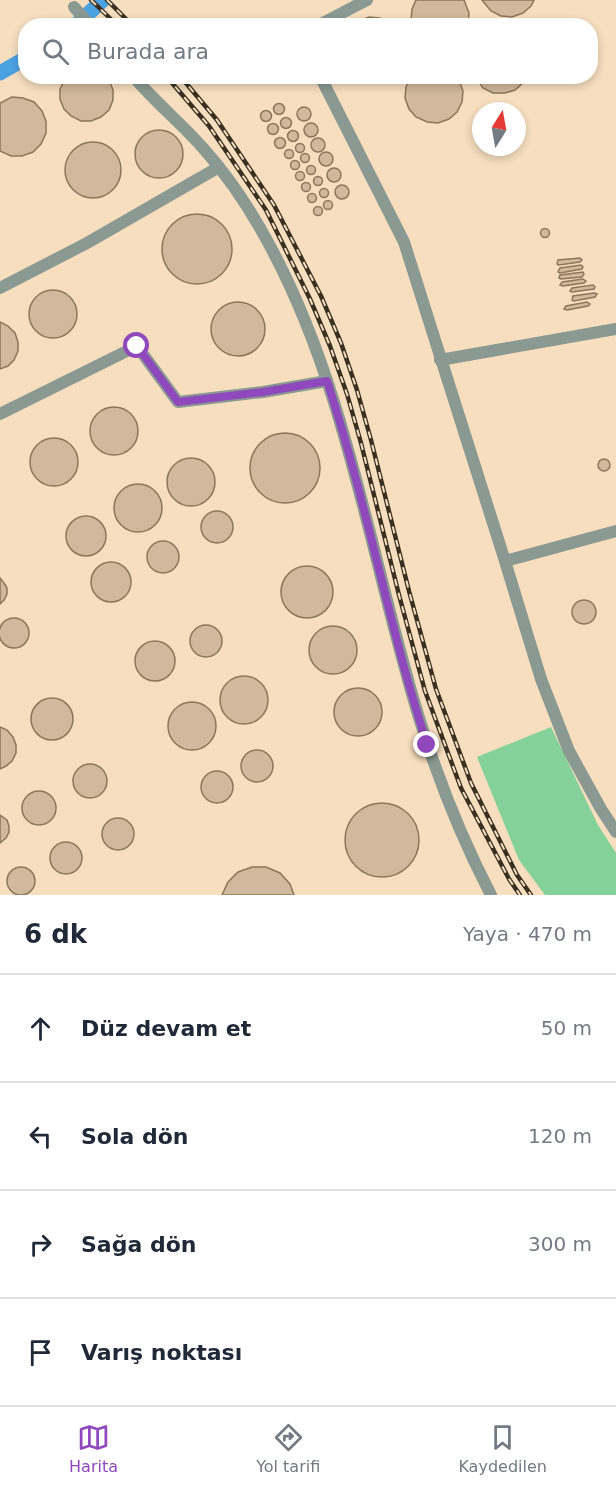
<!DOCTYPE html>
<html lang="tr">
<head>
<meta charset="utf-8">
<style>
  :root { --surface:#fff; --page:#f6f6f7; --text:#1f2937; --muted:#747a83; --line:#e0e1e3; --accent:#9049bd }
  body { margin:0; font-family:"DejaVu Sans",sans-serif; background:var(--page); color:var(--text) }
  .compass { position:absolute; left:472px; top:102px; width:54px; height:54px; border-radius:50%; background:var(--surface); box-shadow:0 3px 9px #0003; rotate:11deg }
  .stop { position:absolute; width:18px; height:18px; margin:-14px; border:4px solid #9049bd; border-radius:50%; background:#fff }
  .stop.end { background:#9049bd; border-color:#fff; box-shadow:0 2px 6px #0008 }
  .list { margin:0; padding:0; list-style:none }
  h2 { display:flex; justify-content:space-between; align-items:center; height:78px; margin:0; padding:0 24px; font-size:26px }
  h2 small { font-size:20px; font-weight:400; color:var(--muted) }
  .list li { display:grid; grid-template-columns:39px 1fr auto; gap:18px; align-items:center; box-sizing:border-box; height:108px; padding:0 24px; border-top:2px solid var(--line) }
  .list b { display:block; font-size:22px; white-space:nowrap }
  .list em { font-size:20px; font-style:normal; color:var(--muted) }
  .icon { flex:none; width:33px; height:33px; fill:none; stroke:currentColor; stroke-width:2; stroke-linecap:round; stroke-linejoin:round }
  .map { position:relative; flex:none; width:616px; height:895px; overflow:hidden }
  .search { position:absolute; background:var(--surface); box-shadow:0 3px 9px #0003; left:18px; right:18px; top:18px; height:66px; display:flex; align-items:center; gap:15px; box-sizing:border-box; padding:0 21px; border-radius:24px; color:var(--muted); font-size:22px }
  .sheet { height:510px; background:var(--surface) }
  nav { display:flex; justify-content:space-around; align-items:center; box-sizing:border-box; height:84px; border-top:2px solid var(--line); background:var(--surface); font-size:16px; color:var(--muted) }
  nav a { display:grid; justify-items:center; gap:3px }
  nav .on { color:var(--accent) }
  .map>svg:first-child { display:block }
  .green { fill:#84d199 }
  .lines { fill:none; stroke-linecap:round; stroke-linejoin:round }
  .river { stroke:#4ba2e1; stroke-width:15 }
  .building { fill:#d0b99c; stroke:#8c775b; stroke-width:1.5 }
  .minor { stroke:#8a9991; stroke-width:12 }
  .rail-casing { stroke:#3a3022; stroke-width:4.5 }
  .rail { stroke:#f6debf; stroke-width:2; stroke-dasharray:7; stroke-linecap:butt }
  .route { stroke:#9049bd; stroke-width:8 }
</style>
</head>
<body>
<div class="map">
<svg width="616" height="895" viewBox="0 0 616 895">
  <rect width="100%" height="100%" fill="#f6debf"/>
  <polygon class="green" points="551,727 598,825 616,853 616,895 545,895 519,860 477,757"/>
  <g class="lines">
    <g class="river">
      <polyline points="75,26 103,0"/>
      <polyline points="0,73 26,58"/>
    </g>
  </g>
  <g class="building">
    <polygon points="416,0 464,0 469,13 468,24 467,26 413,26 411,20 412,9"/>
    <polygon points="482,0 534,0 531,6 523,13 512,17 501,16 491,11"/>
    <polygon points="369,17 380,18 393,26 353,26 358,21"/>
    <polygon points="67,76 106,76 109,80 113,90 113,100 109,110 101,117 91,121 81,121 71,116 64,109 60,99 60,89"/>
    <polygon points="456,76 459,80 463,91 462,102 457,112 449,119 438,123 427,122 416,117 409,109 405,98 406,87 411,76"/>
    <polygon points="475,76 527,76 524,82 515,90 505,93 493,93 483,88"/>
    <polygon points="12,97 23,98 34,102 42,111 46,121 46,133 41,144 33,152 22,156 11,156 0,151 0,103"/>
    <circle cx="279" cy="109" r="5.5"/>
    <circle cx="304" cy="114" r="7"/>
    <circle cx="266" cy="116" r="5.5"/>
    <circle cx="286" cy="123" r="5.5"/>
    <circle cx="273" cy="129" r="5.5"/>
    <circle cx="311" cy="130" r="7"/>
    <circle cx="159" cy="154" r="24"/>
    <circle cx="293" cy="136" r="5.5"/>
    <circle cx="280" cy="143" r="5.5"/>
    <circle cx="318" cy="145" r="7"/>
    <circle cx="93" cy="170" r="28"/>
    <circle cx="300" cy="148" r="4.5"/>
    <circle cx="289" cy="154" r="4.5"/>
    <circle cx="326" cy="159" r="7"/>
    <circle cx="305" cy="158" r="4.5"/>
    <circle cx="295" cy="165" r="4.5"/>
    <circle cx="311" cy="170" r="4.5"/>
    <circle cx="334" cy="175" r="7"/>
    <circle cx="300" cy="176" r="4.5"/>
    <circle cx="318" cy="181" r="4.5"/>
    <circle cx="306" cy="187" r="4.5"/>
    <circle cx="342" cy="192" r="7"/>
    <circle cx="324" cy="193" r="4.5"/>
    <circle cx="312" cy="198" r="4.5"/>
    <circle cx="328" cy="205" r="4.5"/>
    <circle cx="318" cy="211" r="4.5"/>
    <circle cx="197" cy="249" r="35"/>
    <circle cx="545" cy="233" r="4.5"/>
    <polygon points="580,258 582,260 580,262 559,265 557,264 558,260"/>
    <polygon points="581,265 583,267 582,269 560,273 558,272 560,268"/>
    <polygon points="583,272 584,274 582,277 561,279 559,278 560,275"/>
    <polygon points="583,279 586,281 584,283 563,286 560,285 562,282"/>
    <polygon points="593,285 595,287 594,289 572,292 570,291 572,288"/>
    <circle cx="53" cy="314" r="24"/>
    <polygon points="594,293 597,294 595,297 574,301 572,300 573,296"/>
    <circle cx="238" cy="329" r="27"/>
    <polygon points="587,302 590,304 588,306 567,310 564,309 566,306"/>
    <polygon points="0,322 8,326 15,333 18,342 18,351 14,360 8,366 0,369"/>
    <circle cx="114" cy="431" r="24"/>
    <circle cx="285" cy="468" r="35"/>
    <circle cx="54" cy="462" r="24"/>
    <circle cx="191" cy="482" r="24"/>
    <circle cx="604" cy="465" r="6"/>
    <circle cx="138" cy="508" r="24"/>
    <circle cx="217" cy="527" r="16"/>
    <circle cx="86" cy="536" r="20"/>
    <circle cx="163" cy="557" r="16"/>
    <circle cx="111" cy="582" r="20"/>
    <circle cx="307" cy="592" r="26"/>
    <polygon points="0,578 4,583 7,588 7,594 4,600 0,604"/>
    <circle cx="584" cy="612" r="12"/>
    <circle cx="14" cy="633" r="15"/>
    <circle cx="206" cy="641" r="16"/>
    <circle cx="333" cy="650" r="24"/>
    <circle cx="155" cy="661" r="20"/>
    <circle cx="244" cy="700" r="24"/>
    <circle cx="358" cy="712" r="24"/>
    <circle cx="52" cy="719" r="21"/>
    <circle cx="192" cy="726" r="24"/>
    <polygon points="0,727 7,730 13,737 16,745 16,753 12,761 6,766 0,769"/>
    <circle cx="257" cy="766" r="16"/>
    <circle cx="90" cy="781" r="17"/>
    <circle cx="217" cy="787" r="16"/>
    <circle cx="39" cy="808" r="17"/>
    <circle cx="382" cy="840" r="37"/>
    <polygon points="0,815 7,820 9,826 9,832 6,838 0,843"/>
    <circle cx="118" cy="834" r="16"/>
    <circle cx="66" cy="858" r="16"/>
    <circle cx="21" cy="881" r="14"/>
    <polygon points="252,867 266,867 280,873 290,884 294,895 222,895 228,882 238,872"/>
  </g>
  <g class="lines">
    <g class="minor">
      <polyline points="74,7 91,26"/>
      <polyline points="317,26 367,0"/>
      <path d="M133 76C155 102 181 123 203 148 229 177 252 212 270 246 340 376 365 524 404 665 425 745 453 822 491 895"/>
      <polyline points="320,76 404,242 505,561 541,679 569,751 601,809 616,832"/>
      <polyline points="0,288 87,243 219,167"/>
      <polyline points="440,360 616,329"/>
      <polyline points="0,414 137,346 178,402 263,392 327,381"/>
      <polyline points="505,561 616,531"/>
    </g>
    <g class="rail-casing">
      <g id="rail">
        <polyline points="91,0 118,26"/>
        <polyline points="107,0 133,26"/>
        <polyline points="166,76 209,126 266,210 310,299 330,346 347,394 361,443 399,595 425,691 461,788 509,879 520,895"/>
        <polyline points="180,76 217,120 274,205 321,296 341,343 357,390 371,440 409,591 436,689 471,783 517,875 531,895"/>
      </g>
    </g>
    <use href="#rail" class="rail"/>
  </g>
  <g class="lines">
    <path class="route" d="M137 346 178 402 263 392 327 381C358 475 378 571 404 667 411 693 419 719 427 745"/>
  </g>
</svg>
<svg class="compass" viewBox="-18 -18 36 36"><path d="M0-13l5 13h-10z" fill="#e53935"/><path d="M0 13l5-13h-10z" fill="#747a83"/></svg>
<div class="stop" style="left:137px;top:346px"></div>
<div class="stop end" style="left:427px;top:745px"></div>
<div class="search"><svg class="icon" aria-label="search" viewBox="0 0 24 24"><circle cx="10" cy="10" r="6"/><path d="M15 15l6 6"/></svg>Burada ara</div>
</div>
<section class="sheet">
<h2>6 dk<small>Yaya · 470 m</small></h2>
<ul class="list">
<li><svg class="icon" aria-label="ahead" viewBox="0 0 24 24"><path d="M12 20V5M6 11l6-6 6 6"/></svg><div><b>Düz devam et</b></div><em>50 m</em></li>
<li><svg class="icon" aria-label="left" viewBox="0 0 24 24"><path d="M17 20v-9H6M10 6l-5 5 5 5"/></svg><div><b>Sola dön</b></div><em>120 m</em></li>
<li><svg class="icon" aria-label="right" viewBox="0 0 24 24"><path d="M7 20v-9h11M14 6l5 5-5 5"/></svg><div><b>Sağa dön</b></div><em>300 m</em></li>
<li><svg class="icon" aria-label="arrive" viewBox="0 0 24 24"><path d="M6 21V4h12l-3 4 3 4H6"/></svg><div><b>Varış noktası</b></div></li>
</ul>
</section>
<nav>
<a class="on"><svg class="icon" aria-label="map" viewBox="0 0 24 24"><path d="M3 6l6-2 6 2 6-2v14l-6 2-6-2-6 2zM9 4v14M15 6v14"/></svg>Harita</a>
<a><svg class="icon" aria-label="directions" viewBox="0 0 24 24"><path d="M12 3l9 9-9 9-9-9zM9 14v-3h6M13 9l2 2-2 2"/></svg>Yol tarifi</a>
<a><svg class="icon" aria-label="saved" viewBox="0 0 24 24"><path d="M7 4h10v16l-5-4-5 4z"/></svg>Kaydedilen</a>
</nav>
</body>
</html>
